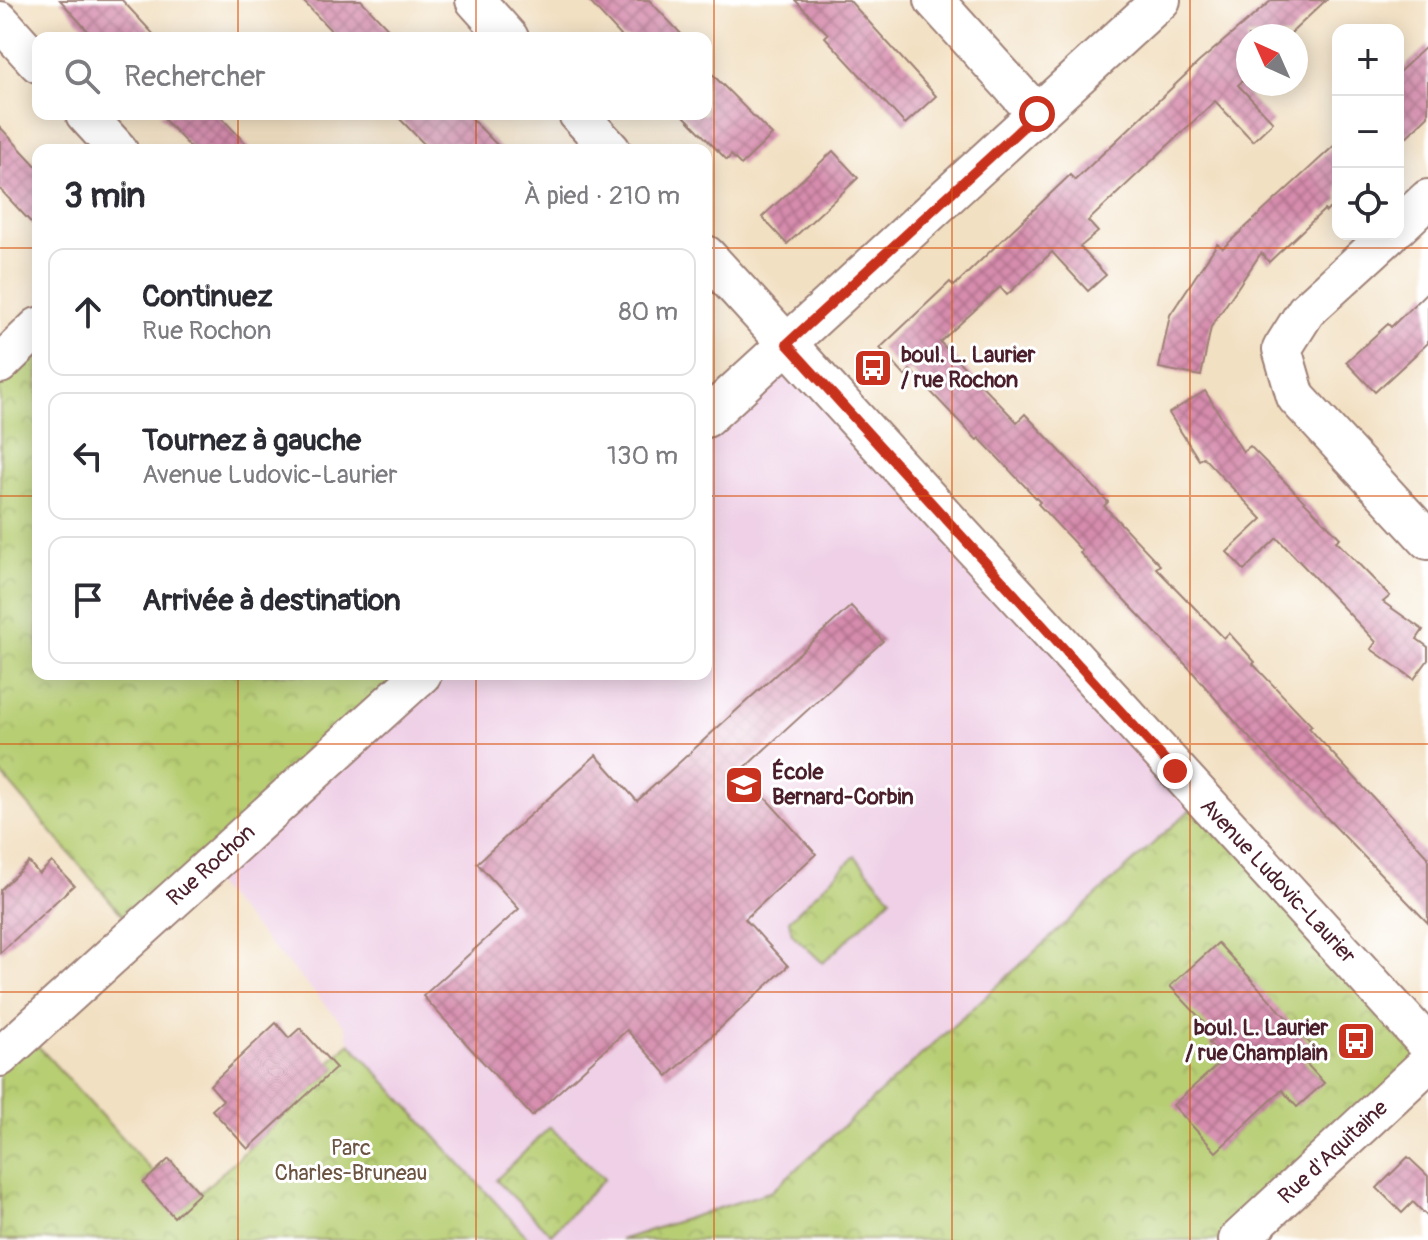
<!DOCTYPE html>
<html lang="fr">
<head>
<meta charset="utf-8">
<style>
  :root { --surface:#fff; --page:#f7f7f7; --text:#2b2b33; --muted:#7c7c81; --line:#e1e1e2 }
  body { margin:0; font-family:Pangolin,sans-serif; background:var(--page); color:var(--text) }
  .controls { position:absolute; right:24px; top:24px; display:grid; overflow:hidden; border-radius:16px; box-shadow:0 4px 20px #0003 }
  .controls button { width:72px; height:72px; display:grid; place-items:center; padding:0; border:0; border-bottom:2px solid var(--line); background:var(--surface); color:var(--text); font:40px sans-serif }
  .compass { position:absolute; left:1236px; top:24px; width:72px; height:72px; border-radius:50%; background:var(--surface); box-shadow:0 4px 20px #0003; rotate:315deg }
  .stop { position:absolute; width:24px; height:24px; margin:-18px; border:6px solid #c8321e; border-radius:50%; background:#fff }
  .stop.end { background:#c8321e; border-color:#fff; box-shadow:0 2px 8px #0008 }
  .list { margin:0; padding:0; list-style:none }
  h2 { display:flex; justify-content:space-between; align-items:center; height:104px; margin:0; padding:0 32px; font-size:34px }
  h2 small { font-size:26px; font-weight:400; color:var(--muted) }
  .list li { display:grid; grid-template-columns:52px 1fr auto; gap:24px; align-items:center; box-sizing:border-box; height:128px; margin:0 16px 16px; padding:0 16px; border:2px solid var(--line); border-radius:16px }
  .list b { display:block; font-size:30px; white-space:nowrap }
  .list p { margin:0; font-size:26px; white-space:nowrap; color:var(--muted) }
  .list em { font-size:26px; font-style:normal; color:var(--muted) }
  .icon { flex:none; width:44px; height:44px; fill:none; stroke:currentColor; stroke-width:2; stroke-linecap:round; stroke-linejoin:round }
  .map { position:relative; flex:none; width:1428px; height:1240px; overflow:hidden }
  .search { position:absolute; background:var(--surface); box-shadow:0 4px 20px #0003; left:32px; top:32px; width:680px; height:88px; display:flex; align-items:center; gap:20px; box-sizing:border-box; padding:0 28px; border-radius:16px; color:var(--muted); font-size:30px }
  .panel { position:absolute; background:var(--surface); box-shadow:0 4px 20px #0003; left:32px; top:144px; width:680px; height:536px; border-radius:16px }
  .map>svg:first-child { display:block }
  .built { fill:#efd0e6 }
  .park { fill:url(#park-crowns); stroke:#80764f; stroke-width:2 }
  .building { fill:url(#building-cross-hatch) }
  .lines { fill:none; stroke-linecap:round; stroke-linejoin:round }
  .minor-casing { stroke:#9e8076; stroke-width:42 }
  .minor { stroke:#fff; stroke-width:38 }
  .route { stroke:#c8321e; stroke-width:10 }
  .grid { fill:none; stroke:#d8530f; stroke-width:2; stroke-opacity:0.55 }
  .labels { text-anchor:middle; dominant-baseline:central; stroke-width:6; stroke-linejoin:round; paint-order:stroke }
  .poi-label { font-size:22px; font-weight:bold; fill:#4a1f2b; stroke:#fff; text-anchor:start }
  .street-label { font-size:22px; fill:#4a1f2b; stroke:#fff }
  .park-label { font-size:22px; fill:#6b5441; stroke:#fff }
</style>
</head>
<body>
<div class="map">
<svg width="1428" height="1240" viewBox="0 0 1428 1240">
  <defs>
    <pattern id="park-crowns" width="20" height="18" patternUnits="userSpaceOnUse" patternTransform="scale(2)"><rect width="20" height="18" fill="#b7ce73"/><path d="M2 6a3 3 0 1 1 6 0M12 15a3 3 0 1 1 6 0" fill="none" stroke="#9fb064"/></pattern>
    <pattern id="building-cross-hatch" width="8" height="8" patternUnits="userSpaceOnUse" patternTransform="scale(2)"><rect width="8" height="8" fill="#d68cad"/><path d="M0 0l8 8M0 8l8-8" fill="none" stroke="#b0728d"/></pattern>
  </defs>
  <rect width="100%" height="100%" fill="#fff"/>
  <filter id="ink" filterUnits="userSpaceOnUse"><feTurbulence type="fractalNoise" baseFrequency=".0125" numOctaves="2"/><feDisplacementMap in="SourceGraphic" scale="16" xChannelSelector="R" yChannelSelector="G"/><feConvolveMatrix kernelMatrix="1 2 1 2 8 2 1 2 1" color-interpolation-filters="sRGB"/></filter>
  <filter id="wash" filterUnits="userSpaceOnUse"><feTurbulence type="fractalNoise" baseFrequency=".006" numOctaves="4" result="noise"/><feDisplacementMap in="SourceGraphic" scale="32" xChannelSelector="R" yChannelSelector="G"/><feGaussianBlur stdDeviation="1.8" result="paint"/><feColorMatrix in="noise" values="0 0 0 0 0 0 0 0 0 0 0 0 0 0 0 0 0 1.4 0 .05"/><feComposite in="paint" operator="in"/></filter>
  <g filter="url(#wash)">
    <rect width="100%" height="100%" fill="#f2e0c2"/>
    <polygon class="built" points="787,344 1201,800 772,1191 620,1240 530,1240 350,1043 345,1026 203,872 423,674 706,674 706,418"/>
    <g class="park">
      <polygon points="38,329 38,674 423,674 136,931 0,772 0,366"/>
      <polygon points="1201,800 1428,1045 1238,1240 620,1240 772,1191"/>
      <polygon points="855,856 891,898 823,963 792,934 789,920"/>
      <polygon points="26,1033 153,1172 169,1159 200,1193 336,1068 330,1062 350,1043 530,1240 0,1240 0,1057"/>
      <polygon points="550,1127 604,1179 551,1234 496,1180"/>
    </g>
    <g id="blocks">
      <g class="building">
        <polygon points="60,0 122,0 157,38 94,38"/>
        <polygon points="302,0 361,0 397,38 338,38"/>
        <polygon points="588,0 649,0 685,38 623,38"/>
        <polygon points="795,0 849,0 936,96 905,124 825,37 828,34"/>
        <polygon points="1272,0 1326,0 1288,36 1248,36 1248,76 1238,85 1273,122 1253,141 1215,101 1088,221 1098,232 1080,247 1106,275 1088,291 1052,252 1007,295 1000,287 940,342 1017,422 1025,414 1076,468 1108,502 1104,506 1160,565 1156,568 1224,638 1229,633 1255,662 1253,664 1312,726 1309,728 1428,857 1428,923 1244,732 1190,669 1080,553 1082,551 1038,504 1040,502 979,438 977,440 910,370 905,376 880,348 950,282 954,286 1070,175 1075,180 1199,62"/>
        <polygon points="1428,45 1428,116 1398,145 1398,73"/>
        <polygon points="706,68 772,135 741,165 731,155 727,160 682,114 706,114"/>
        <polygon points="159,114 218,114 252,150 193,150"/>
        <polygon points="395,114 467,114 502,150 430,150"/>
        <polygon points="0,127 38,168 38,230 0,189"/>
        <polygon points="1338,142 1338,200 1326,212 1324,210 1269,262 1261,253 1211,327 1201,376 1159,368 1170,315 1217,244 1223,248"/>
        <polygon points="833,151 858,178 787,244 762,217"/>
        <polygon points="1428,291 1428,343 1375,392 1346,362 1388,324 1391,327"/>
        <polygon points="1205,391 1243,452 1250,446 1340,538 1336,541 1390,596 1383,602 1423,630 1417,639 1428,647 1428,660 1414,679 1371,649 1376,642 1277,538 1244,570 1227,552 1262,519 1203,457 1199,460 1169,413"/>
        <polygon points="851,606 883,641 741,771 816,854 745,919 788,966 668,1076 627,1030 532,1116 423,996 519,909 477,863 596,755 637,801"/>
        <polygon points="29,862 39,874 52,862 74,885 0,953 0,890"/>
        <polygon points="1218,943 1316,1050 1304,1061 1324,1083 1297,1107 1282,1090 1216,1152 1173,1105 1224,1059 1209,1043 1217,1036 1170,986"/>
        <polygon points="276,1023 289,1038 300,1028 336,1068 248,1149 212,1110 223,1100 210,1085"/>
        <polygon points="1408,1157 1428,1176 1428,1217 1413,1202 1402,1213 1377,1188"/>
        <polygon points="169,1159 200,1193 174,1217 143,1183"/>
      </g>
    </g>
  </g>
  <g filter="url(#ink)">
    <use href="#blocks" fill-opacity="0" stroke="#9e8076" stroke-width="2"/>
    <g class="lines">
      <g class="minor-casing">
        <g id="minor">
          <polyline points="475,0 509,38"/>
          <polyline points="934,0 1037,114"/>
          <polyline points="0,21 38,63"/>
          <polyline points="85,114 118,150"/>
          <polyline points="578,114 611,150"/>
          <polyline points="1398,227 1428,199"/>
          <polyline points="1390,234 1306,311 1282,349 1296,397 1428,540"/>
          <polyline points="706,255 1428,1045"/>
          <polyline points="0,364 38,327"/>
          <polyline points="706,418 1161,0"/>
          <polyline points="0,1057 422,674"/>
          <polyline points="1238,1240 1428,1063"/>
        </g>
      </g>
      <use href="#minor" class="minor"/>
    </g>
  </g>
  <g class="lines" filter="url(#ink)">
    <polyline class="route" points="1037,114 787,344 1175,771"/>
  </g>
  <path class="grid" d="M238 0V38M476 0V38M714 0V1240M952 0V1240M1190 0V1240M238 114V150M476 114V150M0 248H38M706 248H1428M0 496H38M706 496H1428M238 674V1240M476 674V1240M0 744H1428M0 992H1428"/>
  <defs>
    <g id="bus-square" transform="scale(2)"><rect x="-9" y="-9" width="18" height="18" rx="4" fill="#c8321e" stroke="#fff"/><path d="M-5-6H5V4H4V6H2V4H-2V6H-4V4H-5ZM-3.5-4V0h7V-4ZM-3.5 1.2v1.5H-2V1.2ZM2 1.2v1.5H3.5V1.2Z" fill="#fff"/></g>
    <g id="school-square" transform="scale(2)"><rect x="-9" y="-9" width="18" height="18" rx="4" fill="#c8321e" stroke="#fff"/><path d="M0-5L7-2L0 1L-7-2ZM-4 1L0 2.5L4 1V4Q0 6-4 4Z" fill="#fff"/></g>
  </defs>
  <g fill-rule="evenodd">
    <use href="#bus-square" x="873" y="368"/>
    <use href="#school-square" x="744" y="785"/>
    <use href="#bus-square" x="1356" y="1041"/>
  </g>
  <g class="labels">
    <g class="poi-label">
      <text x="901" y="355">boul. L. Laurier<tspan x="901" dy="25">/ rue Rochon</tspan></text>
      <text x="772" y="772">École<tspan x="772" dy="25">Bernard-Corbin</tspan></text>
      <text x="1328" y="1028" text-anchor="end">boul. L. Laurier<tspan x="1328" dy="25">/ rue Champlain</tspan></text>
    </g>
    <g class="street-label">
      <text transform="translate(211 865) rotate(-42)">Rue Rochon</text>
      <text transform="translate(1278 881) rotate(47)">Avenue Ludovic-Laurier</text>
      <text transform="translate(1333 1152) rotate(-43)">Rue d'Aquitaine</text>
    </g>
    <g class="park-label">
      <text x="351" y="1148">Parc<tspan x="351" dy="25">Charles-Bruneau</tspan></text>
    </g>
  </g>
</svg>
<div class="controls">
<button>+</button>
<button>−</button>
<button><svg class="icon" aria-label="locate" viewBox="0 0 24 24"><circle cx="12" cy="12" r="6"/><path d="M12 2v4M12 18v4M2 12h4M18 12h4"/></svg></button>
</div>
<svg class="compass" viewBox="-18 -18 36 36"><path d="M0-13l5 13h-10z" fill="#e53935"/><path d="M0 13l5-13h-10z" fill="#7c7c81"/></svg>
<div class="stop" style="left:1037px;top:114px"></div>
<div class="stop end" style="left:1175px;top:771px"></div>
<div class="search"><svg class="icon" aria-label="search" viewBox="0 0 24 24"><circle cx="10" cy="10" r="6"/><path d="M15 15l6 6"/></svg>Rechercher</div>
<section class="panel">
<h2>3 min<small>À pied · 210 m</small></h2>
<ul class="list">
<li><svg class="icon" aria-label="ahead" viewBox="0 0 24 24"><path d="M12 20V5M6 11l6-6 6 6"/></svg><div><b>Continuez</b><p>Rue Rochon</p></div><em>80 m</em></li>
<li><svg class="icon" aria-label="left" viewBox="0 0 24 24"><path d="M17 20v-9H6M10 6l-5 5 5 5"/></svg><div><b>Tournez à gauche</b><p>Avenue Ludovic-Laurier</p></div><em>130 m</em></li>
<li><svg class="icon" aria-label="arrive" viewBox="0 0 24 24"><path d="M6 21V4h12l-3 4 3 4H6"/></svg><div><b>Arrivée à destination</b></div></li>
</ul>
</section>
</div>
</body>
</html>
